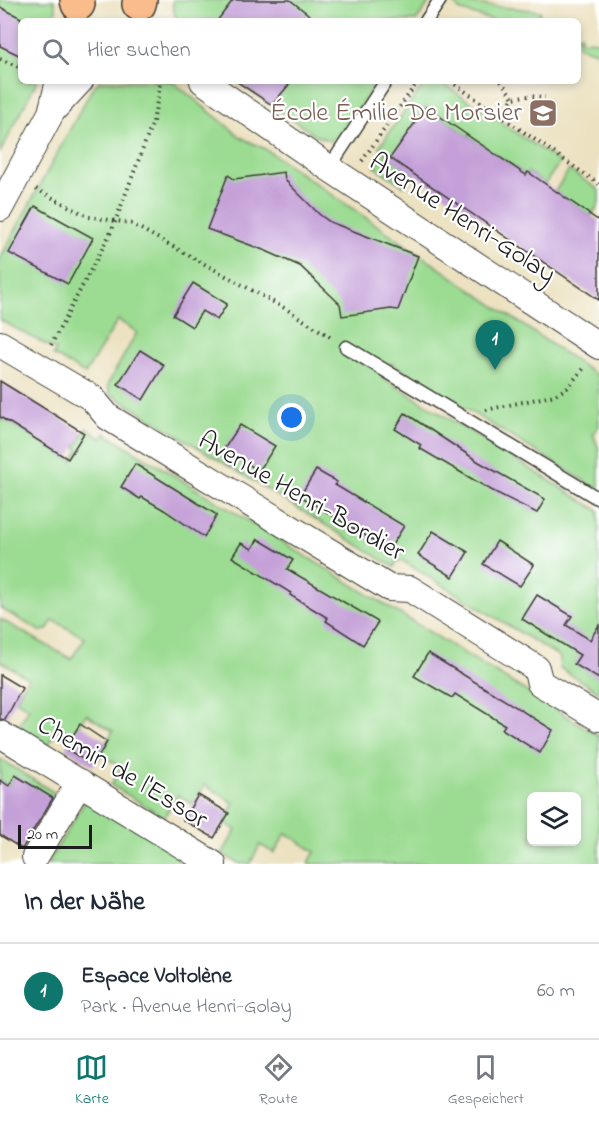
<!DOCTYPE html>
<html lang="de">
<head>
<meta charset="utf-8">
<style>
  :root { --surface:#fff; --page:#f2f2f3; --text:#1f2937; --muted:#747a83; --line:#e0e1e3; --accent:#0f766e }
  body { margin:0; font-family:"Indie Flower",sans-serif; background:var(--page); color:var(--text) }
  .controls { position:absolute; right:18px; bottom:18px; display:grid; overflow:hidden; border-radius:9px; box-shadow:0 3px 9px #0003 }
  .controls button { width:54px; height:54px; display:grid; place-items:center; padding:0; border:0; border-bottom:2px solid var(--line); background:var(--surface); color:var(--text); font:30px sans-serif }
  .scale { position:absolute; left:18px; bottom:15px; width:74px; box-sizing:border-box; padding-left:6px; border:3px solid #1c1c1c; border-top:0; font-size:16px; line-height:21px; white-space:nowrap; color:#1c1c1c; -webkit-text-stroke:4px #fff; paint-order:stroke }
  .you { position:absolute; left:292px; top:418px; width:21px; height:21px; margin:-15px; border:4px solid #fff; border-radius:50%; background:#1a73e8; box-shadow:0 0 0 9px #1a73e833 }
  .badge { display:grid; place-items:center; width:39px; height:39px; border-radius:50%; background:var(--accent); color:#fff; font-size:20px; font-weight:700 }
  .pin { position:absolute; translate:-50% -50px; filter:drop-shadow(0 2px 3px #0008) }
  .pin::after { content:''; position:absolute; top:32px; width:21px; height:18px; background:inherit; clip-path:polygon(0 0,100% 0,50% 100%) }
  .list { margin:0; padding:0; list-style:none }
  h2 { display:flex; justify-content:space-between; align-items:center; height:78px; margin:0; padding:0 24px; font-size:26px }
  h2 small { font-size:20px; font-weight:400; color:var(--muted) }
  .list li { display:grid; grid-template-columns:39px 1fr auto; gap:18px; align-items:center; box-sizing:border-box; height:96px; padding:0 24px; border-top:2px solid var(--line) }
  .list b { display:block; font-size:22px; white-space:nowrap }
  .list p { margin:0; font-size:20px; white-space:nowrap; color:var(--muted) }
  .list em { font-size:20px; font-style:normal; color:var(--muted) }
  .icon { flex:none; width:33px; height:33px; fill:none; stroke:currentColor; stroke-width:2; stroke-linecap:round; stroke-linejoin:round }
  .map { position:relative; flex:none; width:599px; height:864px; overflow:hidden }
  .search { position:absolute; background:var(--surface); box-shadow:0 3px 9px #0003; left:18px; right:18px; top:18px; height:66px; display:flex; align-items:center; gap:15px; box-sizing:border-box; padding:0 21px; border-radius:9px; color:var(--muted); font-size:22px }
  .sheet { height:174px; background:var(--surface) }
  nav { display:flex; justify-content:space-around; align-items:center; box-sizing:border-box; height:84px; border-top:2px solid var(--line); background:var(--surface); font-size:16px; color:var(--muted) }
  nav a { display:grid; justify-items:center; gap:3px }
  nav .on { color:var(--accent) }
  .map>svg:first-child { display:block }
  .green { fill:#9bdb92; stroke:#5c7c57; stroke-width:1.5; fill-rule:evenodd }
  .building { fill:#c4a0d8 }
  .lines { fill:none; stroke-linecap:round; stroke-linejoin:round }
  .lane-casing { stroke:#3b3a35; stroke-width:15 }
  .street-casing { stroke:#3b3a35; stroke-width:28 }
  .primary-casing { stroke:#3b3a35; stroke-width:36 }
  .path { stroke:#3b3a35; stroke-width:4; stroke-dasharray:1.5 4.5; stroke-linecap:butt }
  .lane { stroke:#fff; stroke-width:12 }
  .street { stroke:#fff; stroke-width:26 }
  .primary { stroke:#fabc8b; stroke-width:33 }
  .labels { text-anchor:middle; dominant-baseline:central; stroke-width:4.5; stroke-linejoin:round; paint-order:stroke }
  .education-label { font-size:27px; fill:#785e54; stroke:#fff; text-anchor:end }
  .street-label { font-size:27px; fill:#1c1c1c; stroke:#fff }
</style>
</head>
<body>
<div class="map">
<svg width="599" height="864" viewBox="0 0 599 864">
  <rect width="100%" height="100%" fill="#fff"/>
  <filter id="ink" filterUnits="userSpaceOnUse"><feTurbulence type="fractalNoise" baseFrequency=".0167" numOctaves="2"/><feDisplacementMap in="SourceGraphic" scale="12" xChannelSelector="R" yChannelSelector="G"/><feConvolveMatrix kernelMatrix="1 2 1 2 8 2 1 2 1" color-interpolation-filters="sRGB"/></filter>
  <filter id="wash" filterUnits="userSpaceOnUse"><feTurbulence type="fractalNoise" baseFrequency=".008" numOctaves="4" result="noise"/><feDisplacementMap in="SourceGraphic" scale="24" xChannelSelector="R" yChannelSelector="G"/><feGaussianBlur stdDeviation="1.35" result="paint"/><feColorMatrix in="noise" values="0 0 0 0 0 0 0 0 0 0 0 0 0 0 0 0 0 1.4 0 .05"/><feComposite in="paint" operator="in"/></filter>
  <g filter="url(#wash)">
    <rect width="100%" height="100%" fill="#ece2c1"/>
    <g class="green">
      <polygon points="0,0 54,0 56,9 53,21 21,21 21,81 37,81 0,153"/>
      <polygon points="173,0 426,0 429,3 416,21 177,21 173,8"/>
      <polygon points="454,2 540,11 540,21 494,21 459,10"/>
      <polygon points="578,35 581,35 581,40 599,41 599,53 578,46"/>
      <polygon points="100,81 172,81 242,138 265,149 599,377 599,426 593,434 599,449 599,490 391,363 383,378 599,511 599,692 560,668 560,657 403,561 397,561 394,567 109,393 108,384 137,332 118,320 85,374 53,355 56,350 0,320 0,259 93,87"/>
      <polygon points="236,81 377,81 342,133 330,141 315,135"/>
      <polygon points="426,81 439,81 560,162 545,184 528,172 526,175 426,107 391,158 413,173 404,186 375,167 386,152 379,147"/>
      <polygon points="569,170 599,190 599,204 591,216 555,191"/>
      <path d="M0 417 72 461 79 450 76 447 87 428 102 439 105 433 599 736V864H308L315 852 286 833 274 853 260 845 250 864H240L222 854 236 830 224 822 234 803 205 785 193 804 178 795 164 817 111 785 121 767 100 754 113 731 86 714 74 735 59 727 47 747 16 730 29 708 16 700 28 678 0 661V619L71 659 85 638 53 620 47 630 40 631 0 608ZM532 796H576V842H532Z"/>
      <polygon points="0,759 58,795 55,800 15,776 9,786 0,780"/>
      <polygon points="87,798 196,864 47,864"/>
    </g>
    <g id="blocks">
      <g class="building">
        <polygon points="233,0 290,0 317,21 217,21"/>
        <polygon points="0,7 21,18 21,56 0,46"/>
        <polygon points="236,81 292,81 272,105"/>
        <polygon points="426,107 526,175 528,172 599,221 599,300 390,158"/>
        <polygon points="284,172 285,180 320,215 330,222 418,256 398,310 391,309 342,316 340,304 300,266 266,251 207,229 228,175 234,179"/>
        <polygon points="35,206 93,238 68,284 9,253"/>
        <polygon points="193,283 227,304 217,320 202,311 192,327 173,315"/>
        <polygon points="140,350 164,365 143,400 118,384"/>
        <polygon points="0,381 84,433 68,459 0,417"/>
        <polygon points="405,413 479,462 545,499 537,513 491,490 419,448 421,445 395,429"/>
        <polygon points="240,425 275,446 259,471 224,449"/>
        <polygon points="135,464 217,515 204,537 164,510 142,497 140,499 121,487"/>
        <polygon points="316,470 337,482 335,485 404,526 389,550 300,496"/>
        <polygon points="433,531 468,552 453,577 418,555"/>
        <polygon points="258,539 293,560 287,569 378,622 363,645 326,621 328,618 290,595 291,593 232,557 241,543 252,549"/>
        <polygon points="497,541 534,565 520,586 483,564"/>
        <polygon points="537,595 572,616 566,625 590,640 599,625 599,679 574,664 580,655 522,619"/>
        <polygon points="428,653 553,730 540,753 502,729 505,725 455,694 452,698 414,676"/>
        <polygon points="0,675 22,688 5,720 0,719"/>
        <polygon points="80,724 107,742 93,766 65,748"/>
        <polygon points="15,775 53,798 22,849 0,835 0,780 9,786"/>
        <polygon points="198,795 229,813 214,838 183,820"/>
      </g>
    </g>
  </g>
  <g filter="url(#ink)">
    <use href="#blocks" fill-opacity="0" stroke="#3b3a35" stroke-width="1.5"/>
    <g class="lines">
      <g class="lane-casing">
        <g id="lane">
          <polyline points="426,21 440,0"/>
          <polyline points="329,168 386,81"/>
          <polyline points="346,347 599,499"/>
        </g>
      </g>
      <g class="street-casing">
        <g id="street">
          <polyline points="203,81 329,168 599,346"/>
          <polyline points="53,110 80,81"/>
          <polyline points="0,208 51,113 59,81"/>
          <polyline points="0,344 92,398 108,417 389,588 410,589 536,668 540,683 599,718"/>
          <polyline points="0,734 213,864"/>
          <polyline points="35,857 80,782"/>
        </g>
      </g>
      <g class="primary-casing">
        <g id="primary">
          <polyline points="77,0 78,4"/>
          <polyline points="139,4 140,0"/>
        </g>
      </g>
      <g class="path">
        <polyline points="0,59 21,68"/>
        <polyline points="450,81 599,184"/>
        <polyline points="501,81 513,98"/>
        <polyline points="500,116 513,98 526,96 545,97"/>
        <polyline points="362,161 418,81"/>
        <polyline points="36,189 89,217 130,223 286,309 332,338"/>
        <polyline points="51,345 112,230 153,122 161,81"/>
        <polyline points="486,410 555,395 567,388 585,367"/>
      </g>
      <use href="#lane" class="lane"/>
      <use href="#street" class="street"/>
      <use href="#primary" class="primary"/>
    </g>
  </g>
  <defs>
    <g id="school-square" transform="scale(1.5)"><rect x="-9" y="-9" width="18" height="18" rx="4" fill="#8d6e63" stroke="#fff"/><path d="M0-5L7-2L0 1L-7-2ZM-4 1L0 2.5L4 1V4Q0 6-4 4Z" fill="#fff"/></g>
  </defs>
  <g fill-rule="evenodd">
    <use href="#school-square" x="543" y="113"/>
  </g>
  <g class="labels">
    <g class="education-label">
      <text x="522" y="113">École Émilie De Morsier</text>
    </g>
    <g class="street-label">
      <text transform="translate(462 219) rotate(33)">Avenue Henri-Golay</text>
      <text transform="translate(301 497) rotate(30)">Avenue Henri-Bordier</text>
      <text transform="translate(122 773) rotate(31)">Chemin de l'Essor</text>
    </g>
  </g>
</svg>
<div class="controls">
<button><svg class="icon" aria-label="layers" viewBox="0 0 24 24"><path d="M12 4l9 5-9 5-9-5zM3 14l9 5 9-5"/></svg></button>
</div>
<div class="scale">20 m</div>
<div class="you"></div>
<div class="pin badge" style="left:495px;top:370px">1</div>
<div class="search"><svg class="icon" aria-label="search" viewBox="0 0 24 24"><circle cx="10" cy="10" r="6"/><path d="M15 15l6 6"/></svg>Hier suchen</div>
</div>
<section class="sheet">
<h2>In der Nähe<small></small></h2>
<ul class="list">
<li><span class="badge">1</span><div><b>Espace Voltolène</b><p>Park · Avenue Henri-Golay</p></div><em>60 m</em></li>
</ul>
</section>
<nav>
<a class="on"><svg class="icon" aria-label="map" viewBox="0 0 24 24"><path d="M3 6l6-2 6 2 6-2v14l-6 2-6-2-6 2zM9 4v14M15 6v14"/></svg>Karte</a>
<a><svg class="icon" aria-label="directions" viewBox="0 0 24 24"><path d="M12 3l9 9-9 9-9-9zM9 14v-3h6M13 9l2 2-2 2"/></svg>Route</a>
<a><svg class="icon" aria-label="saved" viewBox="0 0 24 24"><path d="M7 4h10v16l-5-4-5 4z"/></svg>Gespeichert</a>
</nav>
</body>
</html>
